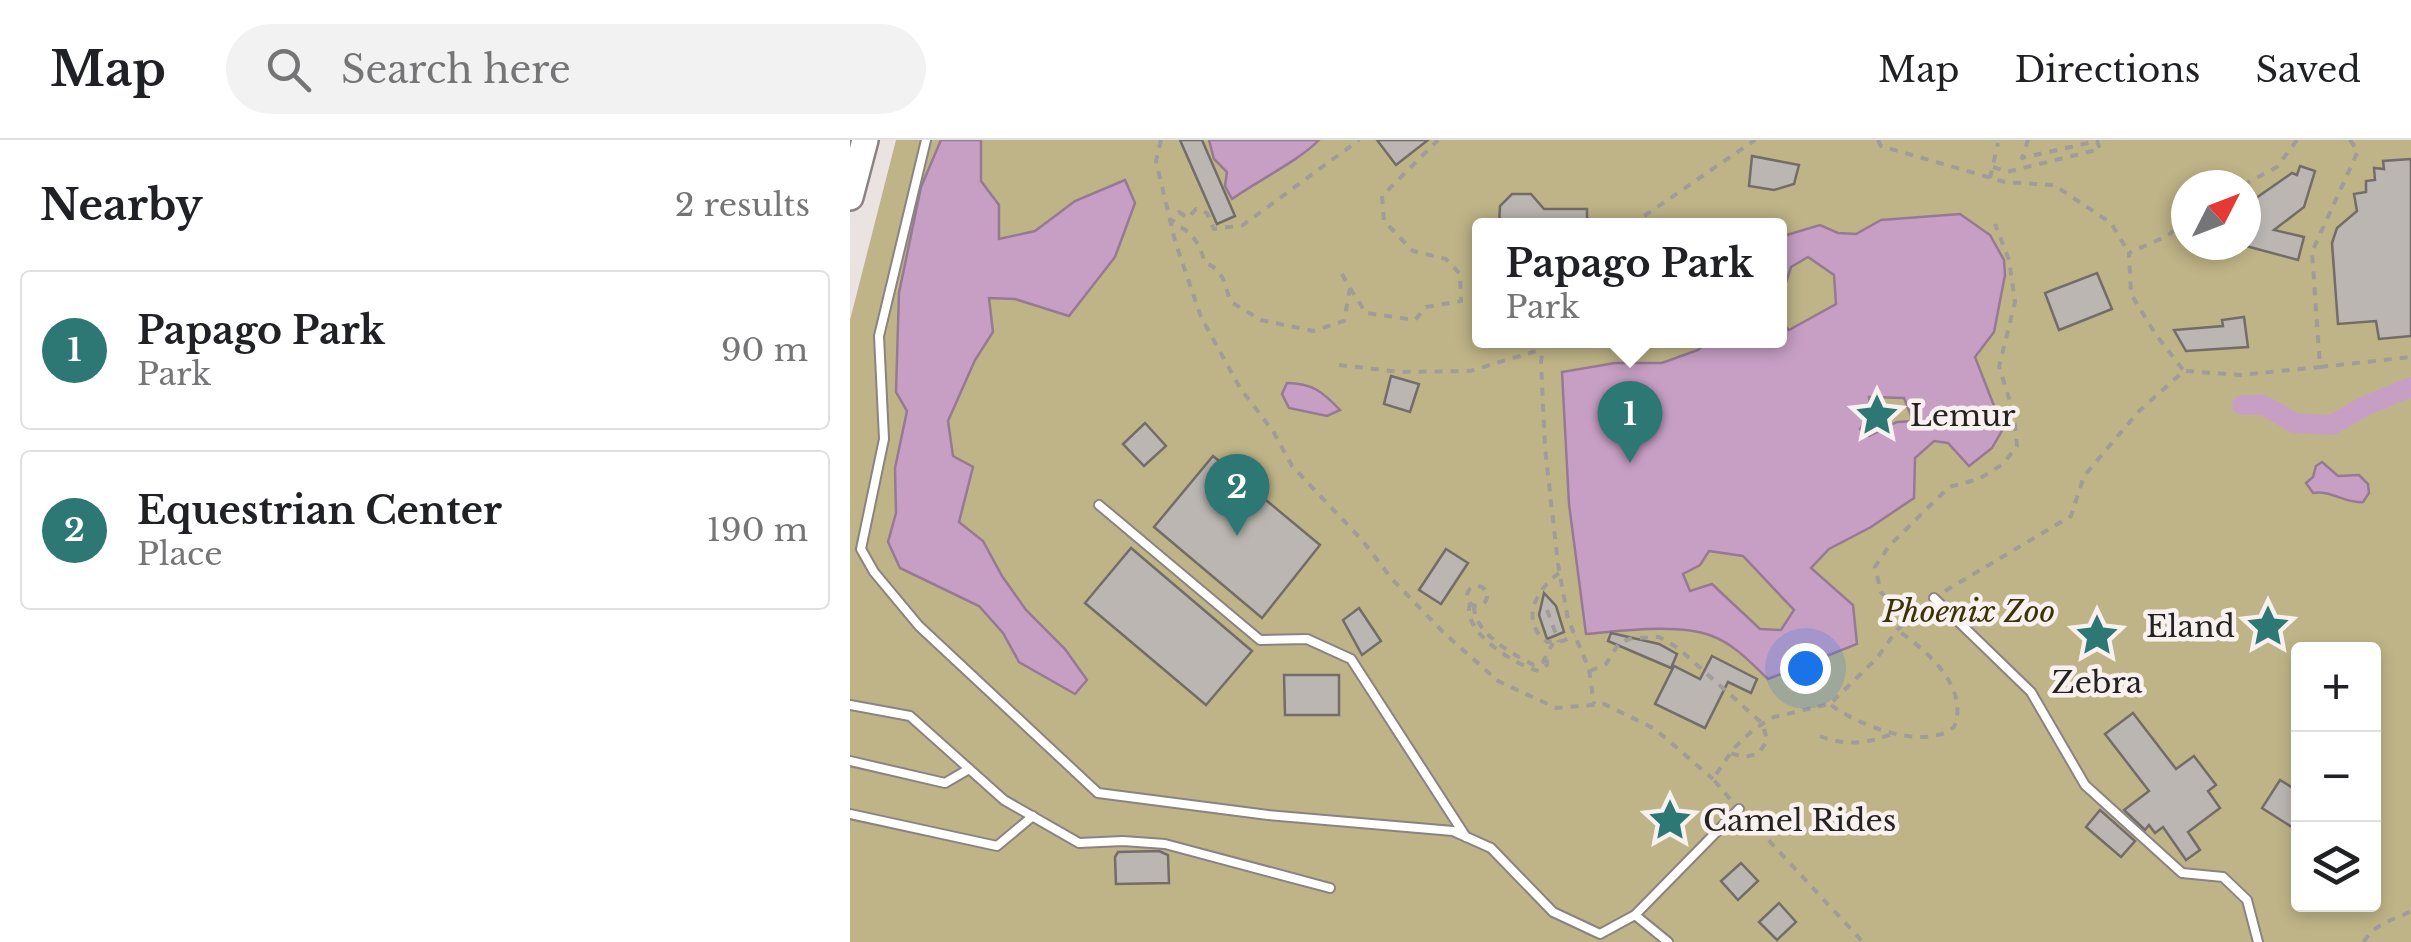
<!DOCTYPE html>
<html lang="en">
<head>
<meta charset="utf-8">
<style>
  :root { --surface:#fff; --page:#f2f2f2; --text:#202124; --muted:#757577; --line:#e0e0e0; --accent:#2d7774 }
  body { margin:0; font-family:"Libre Baskerville",serif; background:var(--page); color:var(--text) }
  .controls { position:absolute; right:30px; bottom:30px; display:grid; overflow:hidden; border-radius:10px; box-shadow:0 5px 15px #0003 }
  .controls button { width:90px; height:90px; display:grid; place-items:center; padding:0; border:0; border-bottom:2px solid var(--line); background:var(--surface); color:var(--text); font:50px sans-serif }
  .compass { position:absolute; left:1321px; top:30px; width:90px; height:90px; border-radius:50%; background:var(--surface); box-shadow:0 5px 15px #0003; rotate:48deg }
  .you { position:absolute; left:955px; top:528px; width:35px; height:35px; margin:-25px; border:8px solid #fff; border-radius:50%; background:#1a73e8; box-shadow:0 0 0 15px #1a73e833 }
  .badge { display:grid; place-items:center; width:65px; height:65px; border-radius:50%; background:var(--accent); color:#fff; font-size:32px; font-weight:700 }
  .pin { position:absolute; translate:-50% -82px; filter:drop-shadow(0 2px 5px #0008) }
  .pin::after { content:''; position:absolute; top:52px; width:35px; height:30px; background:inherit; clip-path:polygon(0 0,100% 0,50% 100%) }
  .popup { position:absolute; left:622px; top:78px; width:315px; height:130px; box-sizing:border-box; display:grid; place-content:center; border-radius:10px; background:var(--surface); filter:drop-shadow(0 2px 8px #0005); font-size:32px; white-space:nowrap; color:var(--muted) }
  .popup b { font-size:38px; color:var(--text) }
  .popup::after { content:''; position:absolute; left:50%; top:100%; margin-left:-20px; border:20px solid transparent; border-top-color:var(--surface) }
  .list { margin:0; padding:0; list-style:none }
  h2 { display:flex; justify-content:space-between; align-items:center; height:130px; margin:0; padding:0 40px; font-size:42px }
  h2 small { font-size:32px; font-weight:400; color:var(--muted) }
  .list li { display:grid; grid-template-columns:65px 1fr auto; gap:30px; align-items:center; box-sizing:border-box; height:160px; margin:0 20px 20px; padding:0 20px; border:2px solid var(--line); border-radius:10px }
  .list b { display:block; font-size:38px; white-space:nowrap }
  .list p { margin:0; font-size:32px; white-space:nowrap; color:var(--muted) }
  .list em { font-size:32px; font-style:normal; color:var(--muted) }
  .icon { flex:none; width:55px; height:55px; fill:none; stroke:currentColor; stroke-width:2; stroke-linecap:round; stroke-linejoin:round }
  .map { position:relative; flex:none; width:1561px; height:802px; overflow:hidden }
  header { display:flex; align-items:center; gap:60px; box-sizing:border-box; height:140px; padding:0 50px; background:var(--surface); border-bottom:2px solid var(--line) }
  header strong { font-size:48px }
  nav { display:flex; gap:55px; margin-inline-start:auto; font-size:35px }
  .search { width:700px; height:90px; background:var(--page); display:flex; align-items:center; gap:25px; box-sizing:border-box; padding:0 35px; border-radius:55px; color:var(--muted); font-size:38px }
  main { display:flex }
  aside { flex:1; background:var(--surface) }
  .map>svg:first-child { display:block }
  .green { fill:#bfb487; fill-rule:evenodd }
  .water { fill:#c79fc5; stroke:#967a94; stroke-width:2.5; fill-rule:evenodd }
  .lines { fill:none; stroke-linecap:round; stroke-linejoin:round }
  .canal { stroke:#c79fc5; stroke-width:20 }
  .building { fill:#bbb6b1; stroke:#726d69; stroke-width:2.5 }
  .lane-casing { stroke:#8a8381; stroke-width:12 }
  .primary-casing { stroke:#8a8381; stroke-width:30 }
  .path { stroke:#a19b9a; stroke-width:4; stroke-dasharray:8 8; stroke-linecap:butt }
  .lane { stroke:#fff; stroke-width:8 }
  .primary { stroke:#fff; stroke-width:25 }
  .labels { text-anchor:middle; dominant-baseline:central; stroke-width:9; stroke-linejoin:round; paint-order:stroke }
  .poi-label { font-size:30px; fill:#252322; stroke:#f9f1ef; text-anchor:start }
  .park-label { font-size:30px; font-style:italic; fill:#3c3207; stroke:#f9f1ef }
</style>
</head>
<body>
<header>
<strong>Map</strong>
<div class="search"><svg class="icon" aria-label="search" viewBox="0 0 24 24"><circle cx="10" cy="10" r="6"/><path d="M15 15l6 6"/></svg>Search here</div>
<nav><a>Map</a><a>Directions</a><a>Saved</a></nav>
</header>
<main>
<aside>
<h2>Nearby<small>2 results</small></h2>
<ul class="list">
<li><span class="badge">1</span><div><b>Papago Park</b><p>Park</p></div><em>90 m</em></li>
<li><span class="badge">2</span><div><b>Equestrian Center</b><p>Place</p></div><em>190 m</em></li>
</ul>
</aside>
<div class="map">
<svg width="1561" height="802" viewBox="0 0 1561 802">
  <rect width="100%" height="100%" fill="#ebe3e2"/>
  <path class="green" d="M46 0H1561V802H0V180ZM1336 45H1396V105H1336ZM630 85H930V200H630ZM1448 510H1524V764H1448Z"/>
  <g class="water">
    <polygon points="91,0 131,0 131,41 149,65 149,99 185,91 225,61 275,40 285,63 265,117 219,176 165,159 139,158 143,192 125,220 98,281 103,316 123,327 109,382 133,401 152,436 176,470 215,509 237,540 225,554 169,522 153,493 129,466 50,428 38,402 46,373 45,328 57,271 46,252 49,153 71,47"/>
    <path d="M359 0H469C450 20 407 41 382 59L375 46 377 32 364 19Z"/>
    <path d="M1110 74 1140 95 1154 120 1155 135 1144 192 1125 217 1153 289 1142 308 1119 326 1098 303 1084 301 1065 318 1064 358 1021 387 979 409 961 428 1003 465 1007 504 918 539C901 523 884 504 862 496 828 483 772 491 736 494L719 364 712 232 765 223H812L848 210 859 201 930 200V182L939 190 986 164 984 135 958 117 941 127 930 161V97L970 85 988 93 1006 94 1031 80ZM1019 257 1054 258 1063 281 1047 282 1019 296 1010 289 1021 273ZM859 411 893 416 944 470 931 490 910 489 862 444 840 451 833 434 850 425Z"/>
    <path d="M437 243C462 243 473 252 490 270L477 276 439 268 432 254Z"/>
    <path d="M1472 322 1488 336 1509 335 1518 344 1519 353 1513 362C1495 364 1482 350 1463 353L1456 343 1463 337 1466 326Z"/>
  </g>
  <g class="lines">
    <polyline class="canal" points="1392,265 1413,265 1445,283 1482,285 1515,266 1561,247"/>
  </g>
  <g class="building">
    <polygon points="330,0 352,0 385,76 367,84"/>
    <polygon points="527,0 578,0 546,25"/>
    <polygon points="902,16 949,25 944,44 924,50 899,46"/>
    <polygon points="1561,19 1561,196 1529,199 1526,181 1488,184 1482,103 1487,88 1507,71 1504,54 1516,52 1516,41 1525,40 1524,28 1534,29 1533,21"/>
    <polygon points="1450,26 1465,31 1454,67 1424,90 1454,97 1448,120 1396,106 1399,63 1442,33 1447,35"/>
    <polygon points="662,54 681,54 694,69 737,69 737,86 649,86 650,66"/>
    <polygon points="1247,133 1262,169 1209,190 1195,153"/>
    <polygon points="1394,177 1398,207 1336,211 1324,190 1373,186 1372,180"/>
    <polygon points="541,236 569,244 560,272 534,264"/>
    <polygon points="295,283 316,306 294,326 273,304"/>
    <polygon points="363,316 470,405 412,478 304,387"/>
    <polygon points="281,408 402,511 356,565 235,463"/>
    <polygon points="596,409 618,423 591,464 569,450"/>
    <polygon points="694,453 706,466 714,492 697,499 689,475"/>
    <polygon points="509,468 531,501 512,515 493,480"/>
    <polygon points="761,493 809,504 827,514 821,528 758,501"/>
    <polygon points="862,516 907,539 901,553 878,542 855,588 805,564 824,526 850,539"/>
    <polygon points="434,535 489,535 489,575 435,575"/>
    <polygon points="1283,573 1326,629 1344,616 1366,645 1358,651 1370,668 1338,692 1350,710 1336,720 1313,687 1305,693 1299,685 1295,690 1274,670 1299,651 1255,594"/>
    <polygon points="1430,640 1448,651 1448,691 1412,668"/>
    <polygon points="1250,670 1285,701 1271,717 1236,687"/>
    <polygon points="309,711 318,715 319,743 266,744 265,717 268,712"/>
    <polygon points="891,723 908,741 888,760 871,741"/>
    <polygon points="929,763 946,782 927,800 909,782"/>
  </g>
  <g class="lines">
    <g class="lane-casing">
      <g id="lane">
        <polyline points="76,0 29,196 34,299 11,409 24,432 69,486 248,653 418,675 603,691 641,708 703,772 750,794 785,775 889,669"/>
        <polyline points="249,365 410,500 457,499 501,519 616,697"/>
        <polyline points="1084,458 1181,552 1235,645 1332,733 1373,737 1397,760 1408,802"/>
        <polyline points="0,565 60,576 154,660 229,703 273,701 315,704 480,748"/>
        <polyline points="0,621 95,643 119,629"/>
        <polyline points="0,674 147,706 183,676"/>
        <polyline points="785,775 818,802"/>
      </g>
    </g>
    <g class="primary-casing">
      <polyline id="primary" points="0,57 15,0"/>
    </g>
    <g class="path">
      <polyline points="311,0 306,21 325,101 351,177 390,248 423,291 442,326 512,400 541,438 595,494 648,541 706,568 754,564 805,589 863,639"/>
      <polyline points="1028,0 1031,6 1155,42 1204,45 1261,83 1279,113"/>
      <polyline points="1500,0 1508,11 1462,112 1470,227 1561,217"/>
      <polyline points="1143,27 1157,32 1250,9 1247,1 1172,18 1178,0"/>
      <polyline points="1140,38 1148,3"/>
      <polyline points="1393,45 1427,27 1447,0"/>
      <polyline points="781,85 905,0"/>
      <path d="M492 134 500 148 494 181 463 191 411 180 381 162C374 145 375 130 355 123 349 103 342 89 321 84L329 72 338 78 346 69 357 73 364 89 393 85 509 0"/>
      <polyline points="500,148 516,173 565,180 576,167 611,161 610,134 596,119 563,111 534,81 532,56 588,0"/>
      <polyline points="694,200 691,222 695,308 708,424 718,479 739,529 744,564"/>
      <polyline points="489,225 550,232 620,231 693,209"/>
      <polyline points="1336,231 1390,235 1470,227"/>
      <path d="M709 433C686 450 669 481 697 502L713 501 725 495"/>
      <circle cx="627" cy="456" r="10"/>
      <polyline points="1095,451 1221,376 1234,336 1289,271 1334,231 1306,195 1281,154 1279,113 1317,96 1336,81"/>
      <path d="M620 463C611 492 665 525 689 531L697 525V517"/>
      <path d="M624 466C624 493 662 514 684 525L693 522 703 503"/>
      <polyline points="697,470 709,502"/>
      <polyline points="1058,481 1031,452 1025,427 1039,406 1099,347 1129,339 1153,324 1167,306 1164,274 1149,227 1165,162 1159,120 1145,84"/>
      <polyline points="740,531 756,524 769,503 782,498 809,497 828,508 913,584 917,601 908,614 894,617 880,613"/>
      <path d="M981 565C1008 585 1074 612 1104 587 1120 548 1077 510 1047 490"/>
      <path d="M970 596C997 607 1018 603 1045 593"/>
      <polyline points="880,659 863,639 884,608 904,589 924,577 980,564 1027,518 1047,490 1075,466"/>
      <polyline points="897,677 1013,802"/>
      <path d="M1514 802C1523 784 1544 780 1561 771"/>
    </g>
    <use href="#lane" class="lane"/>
    <use href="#primary" class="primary"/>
  </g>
  <defs>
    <g id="sight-bare" transform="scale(3.45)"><path d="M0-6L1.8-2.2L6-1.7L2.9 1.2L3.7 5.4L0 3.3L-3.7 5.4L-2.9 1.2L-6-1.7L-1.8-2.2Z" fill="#2d7774" stroke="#f9f1ef" stroke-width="2.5" paint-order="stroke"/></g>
  </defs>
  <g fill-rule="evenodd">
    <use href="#sight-bare" x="1027" y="275"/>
    <use href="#sight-bare" x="1418" y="486"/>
    <use href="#sight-bare" x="1247" y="495"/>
    <use href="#sight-bare" x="820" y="680"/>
  </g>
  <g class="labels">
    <g class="poi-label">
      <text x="1060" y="275">Lemur</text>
      <text x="1385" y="486" text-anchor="end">Eland</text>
      <text x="1247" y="542" text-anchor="middle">Zebra</text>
      <text x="853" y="680">Camel Rides</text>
    </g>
    <g class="park-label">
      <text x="1119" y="471">Phoenix Zoo</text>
    </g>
  </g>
</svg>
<div class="controls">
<button>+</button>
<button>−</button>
<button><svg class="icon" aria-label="layers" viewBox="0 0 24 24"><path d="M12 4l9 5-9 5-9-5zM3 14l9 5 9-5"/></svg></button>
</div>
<svg class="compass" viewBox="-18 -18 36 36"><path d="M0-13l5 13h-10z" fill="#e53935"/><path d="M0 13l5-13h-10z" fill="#757577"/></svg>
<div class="you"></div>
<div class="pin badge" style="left:780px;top:323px">1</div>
<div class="popup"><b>Papago Park</b>Park</div>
<div class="pin badge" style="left:387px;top:396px">2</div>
</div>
</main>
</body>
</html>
